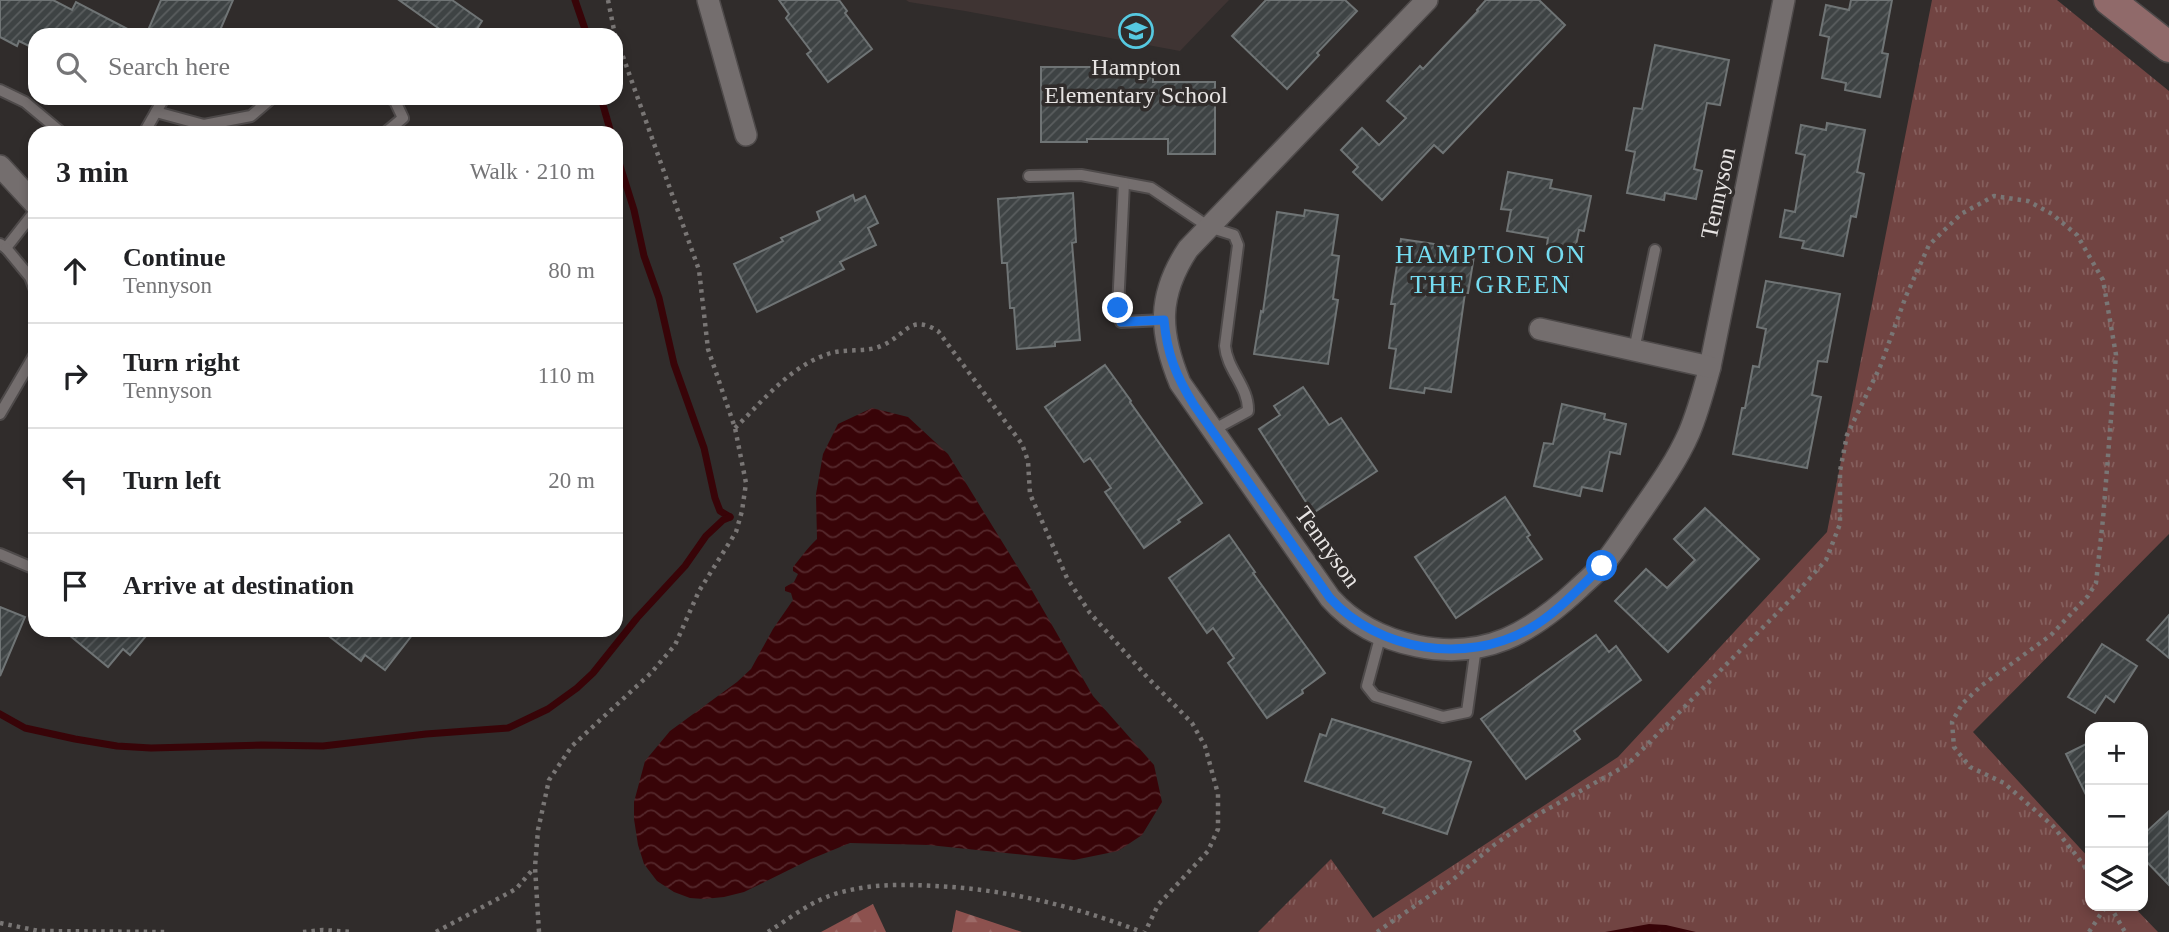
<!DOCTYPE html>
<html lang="en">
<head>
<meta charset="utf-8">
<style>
  :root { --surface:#fff; --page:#f6f6f6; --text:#202124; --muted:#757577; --line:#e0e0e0 }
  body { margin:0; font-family:Georgia,serif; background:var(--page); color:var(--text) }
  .controls { position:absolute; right:21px; bottom:21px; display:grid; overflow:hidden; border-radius:14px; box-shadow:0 4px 10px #0003 }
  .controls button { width:63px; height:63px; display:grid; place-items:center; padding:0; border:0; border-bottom:2px solid var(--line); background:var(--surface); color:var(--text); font:35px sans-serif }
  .stop { position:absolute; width:21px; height:21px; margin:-16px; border:5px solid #1a73e8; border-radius:50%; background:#fff }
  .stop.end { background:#1a73e8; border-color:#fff; box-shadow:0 2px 7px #0008 }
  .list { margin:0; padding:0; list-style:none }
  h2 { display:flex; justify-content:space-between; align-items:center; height:91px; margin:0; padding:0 28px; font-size:30px }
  h2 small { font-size:23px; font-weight:400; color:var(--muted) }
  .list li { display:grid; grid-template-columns:46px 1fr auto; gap:21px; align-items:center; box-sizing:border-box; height:105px; padding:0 28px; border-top:2px solid var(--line) }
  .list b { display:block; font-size:26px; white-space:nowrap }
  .list p { margin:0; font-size:23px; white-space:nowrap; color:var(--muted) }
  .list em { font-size:23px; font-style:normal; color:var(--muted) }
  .icon { flex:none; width:38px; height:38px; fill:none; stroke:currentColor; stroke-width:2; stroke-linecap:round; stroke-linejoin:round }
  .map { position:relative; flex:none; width:2169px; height:932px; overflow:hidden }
  .search { position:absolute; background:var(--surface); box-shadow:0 4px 10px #0003; left:28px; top:28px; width:595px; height:77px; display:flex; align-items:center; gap:18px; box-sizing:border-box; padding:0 24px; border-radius:21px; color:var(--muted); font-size:26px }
  .panel { position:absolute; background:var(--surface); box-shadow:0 4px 10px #0003; left:28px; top:126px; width:595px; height:511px; border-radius:21px }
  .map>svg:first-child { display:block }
  .built { fill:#3f3433 }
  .grass { fill:url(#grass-tufts) }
  .forest { fill:url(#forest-firs) }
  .water { fill:url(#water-waves) }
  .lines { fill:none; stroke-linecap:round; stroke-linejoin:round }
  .stream { stroke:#380408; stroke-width:7 }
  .building { fill:url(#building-hatch); stroke:#6f7475; stroke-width:2 }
  .lane-casing { stroke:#4e4a4a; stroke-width:14 }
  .street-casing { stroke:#4e4a4a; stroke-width:24 }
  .secondary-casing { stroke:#4e4a4a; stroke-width:33 }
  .path { stroke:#797675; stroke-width:4.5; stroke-dasharray:3.5 5; stroke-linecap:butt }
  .lane { stroke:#746e6e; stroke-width:10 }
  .street { stroke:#746e6e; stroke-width:21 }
  .secondary { stroke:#906a6a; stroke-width:30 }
  .route { stroke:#1a73e8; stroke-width:9 }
  .labels { text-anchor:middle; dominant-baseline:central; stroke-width:7; stroke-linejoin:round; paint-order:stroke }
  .poi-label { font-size:24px; fill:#e7e4e3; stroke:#302c2b }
  .street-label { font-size:24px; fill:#e7e4e3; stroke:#302c2b }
  .neighbourhood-label { font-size:26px; letter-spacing:2px; fill:#75dcf1; stroke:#302c2b }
</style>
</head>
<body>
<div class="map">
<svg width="2169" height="932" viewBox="0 0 2169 932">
  <defs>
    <pattern id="grass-tufts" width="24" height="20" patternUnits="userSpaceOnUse" patternTransform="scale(1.75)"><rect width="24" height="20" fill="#714442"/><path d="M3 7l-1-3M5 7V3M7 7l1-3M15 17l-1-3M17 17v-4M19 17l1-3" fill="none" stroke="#855f5d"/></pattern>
    <pattern id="forest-firs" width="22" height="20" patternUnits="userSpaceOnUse" patternTransform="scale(1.75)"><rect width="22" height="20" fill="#8c514e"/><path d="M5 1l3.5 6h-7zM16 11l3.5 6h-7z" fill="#9c6a67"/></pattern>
    <pattern id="water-waves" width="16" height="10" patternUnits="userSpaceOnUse" patternTransform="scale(1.75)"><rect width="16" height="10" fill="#380408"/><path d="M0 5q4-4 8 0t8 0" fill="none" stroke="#55282c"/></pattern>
    <pattern id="building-hatch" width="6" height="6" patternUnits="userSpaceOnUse" patternTransform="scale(1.75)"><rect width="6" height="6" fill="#3e4344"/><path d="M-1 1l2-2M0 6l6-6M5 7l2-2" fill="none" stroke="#5a5e5f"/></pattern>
  </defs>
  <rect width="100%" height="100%" fill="#302c2b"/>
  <polygon class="built" points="906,0 1229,0 1180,51 965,11 909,2"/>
  <polygon class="grass" points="1932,0 2057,0 2169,91 2169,534 1973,732 2090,859 2090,906 2133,906 2158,932 1258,932 1331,859 1373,918 1618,757 1827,532"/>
  <g class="forest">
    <polygon points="873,904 886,932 821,932"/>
    <polygon points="956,910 1022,932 952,932"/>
  </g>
  <g class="water">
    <path d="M872 408 908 417 948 454 1030 587 1093 696 1154 765 1162 802 1142 835 1118 851 1074 860 929 845 850 843 811 859 744 892 724 897 704 899 690 898 674 892 657 881 644 864 638 845 634 819V802L645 761 670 731 737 682 751 669 773 629 793 600 791 593 785 591V587L794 582 798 574 793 571V567C801 558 807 548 817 539L816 494 823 454 838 424Z"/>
    <polygon points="1649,924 1666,925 1696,932 1605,932"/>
  </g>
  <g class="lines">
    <g class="stream">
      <polyline points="575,0 587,35"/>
      <polyline points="601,98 611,133"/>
      <polyline points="616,153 634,210 644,256 659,298 674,364 704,448 715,498 720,511 730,517"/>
      <polyline points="0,714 25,728 75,739 117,746 151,748 262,745 323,746 426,734 508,728 548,709 577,688 593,673 637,618 685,566 706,536 723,520 730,517"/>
    </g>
  </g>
  <g class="building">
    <polygon points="0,0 53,0 72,10 76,2 139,35 35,35 35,49 19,41 17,46 0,37"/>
    <polygon points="161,0 233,0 218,35 146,35"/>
    <polygon points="399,0 452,0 482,21 473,35 448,35"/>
    <polygon points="779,0 839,0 847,11 845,13 872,49 828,82 807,54 811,51 786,18 789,14"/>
    <polygon points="1266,0 1345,0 1357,11 1317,53 1319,55 1287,89 1232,36"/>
    <polygon points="1486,0 1539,0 1565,25 1443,153 1434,145 1382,200 1353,172 1358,167 1341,150 1362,128 1379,145 1406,118 1387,101 1420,66 1423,69 1478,11 1477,10"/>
    <polygon points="1851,0 1892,0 1882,53 1888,54 1880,97 1845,90 1846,83 1822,78 1829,37 1820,35 1826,5 1849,10"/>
    <polygon points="1655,45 1729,60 1720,105 1707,103 1694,169 1702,171 1696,199 1665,193 1664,200 1627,193 1635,152 1626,150 1634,108 1642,109"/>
    <polygon points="1041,67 1111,67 1111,72 1153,72 1153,82 1215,82 1215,154 1168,154 1168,139 1087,139 1087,142 1041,142"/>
    <polygon points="1827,123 1865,130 1857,172 1864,174 1856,217 1851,216 1843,256 1802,248 1804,241 1780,237 1785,210 1795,212 1805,155 1796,153 1801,125 1826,130"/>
    <polygon points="1508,172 1552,180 1550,188 1591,196 1584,231 1579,230 1575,250 1547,245 1548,238 1507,231 1511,210 1501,209"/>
    <polygon points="1073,193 1076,242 1072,243 1080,340 1055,342 1055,346 1017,349 1014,308 1010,308 1007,263 1002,263 998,199"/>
    <polygon points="853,195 855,201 865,196 878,223 868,228 876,245 840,262 844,269 757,312 734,264 783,241 781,238 820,220 817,212"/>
    <polygon points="1305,210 1338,215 1332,255 1339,256 1333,299 1338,300 1328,364 1254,354 1261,311 1263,312 1277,212 1304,216"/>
    <polygon points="1401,239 1475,250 1468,293 1465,293 1451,392 1425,388 1424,393 1390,388 1396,349 1389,348 1395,304 1391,304"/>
    <polygon points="1766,281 1840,294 1827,362 1818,361 1812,395 1821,397 1807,468 1733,454 1742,408 1745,408 1753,366 1759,367 1766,329 1757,327"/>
    <polygon points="1105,365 1131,401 1130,402 1202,503 1178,520 1180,522 1144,548 1105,492 1111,488 1090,458 1084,462 1045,407"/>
    <polygon points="1303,387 1329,425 1341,418 1377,471 1313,513 1259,429 1280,415 1274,406"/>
    <polygon points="1562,404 1605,414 1604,419 1626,424 1620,454 1610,452 1602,491 1582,487 1580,496 1534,486 1544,443 1553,444"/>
    <polygon points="1505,497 1530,535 1527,537 1542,559 1456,618 1415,557"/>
    <polygon points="1705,508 1759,559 1668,652 1615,601 1646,569 1667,588 1695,560 1674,539"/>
    <polygon points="1229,535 1255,572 1253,573 1325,673 1302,690 1303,693 1267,718 1228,663 1234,658 1213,628 1207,633 1169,578"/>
    <polygon points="0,607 25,617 0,676"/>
    <polygon points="2169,615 2169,658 2147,640"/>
    <polygon points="63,630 151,630 130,655 123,649 108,667"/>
    <polygon points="321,630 416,630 385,670 365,655 361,661"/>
    <polygon points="1596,635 1609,652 1616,646 1641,680 1574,731 1580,739 1526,779 1481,719"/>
    <polygon points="2102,644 2137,666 2114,702 2106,696 2095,713 2068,697"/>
    <polygon points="1332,719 1471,762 1447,834 1383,813 1385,808 1305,781 1320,734 1326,736"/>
    <polygon points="2090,742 2090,803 2066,754"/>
    <polygon points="2169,811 2169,885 2143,858 2143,835"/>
  </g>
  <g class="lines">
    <g class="lane-casing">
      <g id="lane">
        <polyline points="0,90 25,102 62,133"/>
        <polyline points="156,112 204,125 251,116 272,98"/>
        <polyline points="144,133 164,98"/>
        <polyline points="385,133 403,118 395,101 390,98"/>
        <path d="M1029 176 1081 175 1151 188 1209 227 1234 235 1238 245 1225 346C1227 370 1249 387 1248 411L1213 430"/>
        <polyline points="1124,183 1118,308 1121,322 1164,320"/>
        <polyline points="0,244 6,248 35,211"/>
        <polyline points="6,248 30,277 35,290"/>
        <polyline points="1634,350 1655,250"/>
        <polyline points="0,414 35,354"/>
        <polyline points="0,554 35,569"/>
        <polyline points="1381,634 1367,686 1375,696 1443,717 1467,712 1476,647"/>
      </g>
    </g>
    <g class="street-casing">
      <g id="street">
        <polyline points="708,0 746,135"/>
        <path d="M1427 0 1188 249C1157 296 1159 332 1180 383L1330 598C1353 624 1383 639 1417 646 1485 660 1531 633 1579 588 1586 581 1595 574 1602 566 1613 553 1623 537 1633 523 1653 494 1675 465 1689 433 1698 412 1704 389 1710 367L1784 0"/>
        <polyline points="0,166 35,204"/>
        <polyline points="1540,329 1710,367"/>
      </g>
    </g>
    <g class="secondary-casing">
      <polyline id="secondary" points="2109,0 2169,47"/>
    </g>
    <g class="path">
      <polyline points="608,0 615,35"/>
      <path d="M735 428C763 401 789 367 828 354 844 348 865 353 881 346 906 336 909 313 938 331L1022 444 1028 461 1030 494 1067 578 1090 613 1148 678 1192 723 1205 746 1218 794V829L1208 851 1158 905 1145 932"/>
      <polyline points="2110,906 2125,932"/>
      <polyline points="0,923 39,931 167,932"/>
      <polyline points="303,932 323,930 352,932"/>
      <polyline points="436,932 516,889 534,868"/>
      <polyline points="539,932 535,867 538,830 549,780 572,746 651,673 675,645 699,591 736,532 742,511 746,483 735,428 708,349 699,270 616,37"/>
      <path d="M768 932C790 918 813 900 838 893 870 884 901 884 934 886 1006 889 1074 906 1142 932"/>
      <polyline points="1377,932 1451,881 1494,845 1537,815 1627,765 1792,598 1826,560 1840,524 1840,471 1847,435 1880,367 1906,296 1929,245 1961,214 1994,196 2028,201 2052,214 2077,235 2103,280 2116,355 2103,519 2096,583 2088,596 2051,635 1981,686 1962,704 1952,722 1954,747 1970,767 2004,783 2053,826 2090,873"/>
      <polyline points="2089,932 2106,906"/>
    </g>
    <use href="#lane" class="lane"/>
    <use href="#street" class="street"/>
    <use href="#secondary" class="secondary"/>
  </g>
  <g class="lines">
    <path class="route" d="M1118 308 1121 322 1164 320C1167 354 1176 376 1194 405L1330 598C1378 651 1466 665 1529 629 1557 613 1579 588 1602 566"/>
  </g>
  <defs>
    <g id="school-ring" transform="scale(1.75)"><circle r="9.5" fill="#302c2b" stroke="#56c9e1" stroke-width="1.5"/><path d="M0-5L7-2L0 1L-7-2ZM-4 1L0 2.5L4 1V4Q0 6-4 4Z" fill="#56c9e1"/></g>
  </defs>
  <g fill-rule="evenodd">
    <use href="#school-ring" x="1136" y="31"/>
  </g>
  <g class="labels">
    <g class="poi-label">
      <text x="1136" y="67">Hampton<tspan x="1136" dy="28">Elementary School</tspan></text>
    </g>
    <g class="street-label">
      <text transform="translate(1718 193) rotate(-78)">Tennyson</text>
      <text transform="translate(1328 547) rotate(54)">Tennyson</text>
    </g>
    <g class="neighbourhood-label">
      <text x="1491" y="254">HAMPTON ON<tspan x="1491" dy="30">THE GREEN</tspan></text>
    </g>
  </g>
</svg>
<div class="controls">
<button>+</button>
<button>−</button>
<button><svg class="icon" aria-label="layers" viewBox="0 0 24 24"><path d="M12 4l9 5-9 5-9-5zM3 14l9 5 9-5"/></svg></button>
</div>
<div class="stop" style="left:1602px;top:566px"></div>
<div class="stop end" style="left:1118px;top:308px"></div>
<div class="search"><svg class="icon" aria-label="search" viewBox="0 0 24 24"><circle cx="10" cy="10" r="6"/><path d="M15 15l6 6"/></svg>Search here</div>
<section class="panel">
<h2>3 min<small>Walk · 210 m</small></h2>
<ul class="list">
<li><svg class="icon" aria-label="ahead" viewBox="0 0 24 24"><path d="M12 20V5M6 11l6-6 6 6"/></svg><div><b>Continue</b><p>Tennyson</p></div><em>80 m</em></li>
<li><svg class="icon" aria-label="right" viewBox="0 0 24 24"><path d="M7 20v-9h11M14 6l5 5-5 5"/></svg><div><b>Turn right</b><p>Tennyson</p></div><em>110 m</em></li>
<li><svg class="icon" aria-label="left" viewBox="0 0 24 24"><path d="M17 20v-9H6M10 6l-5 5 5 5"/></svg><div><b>Turn left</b></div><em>20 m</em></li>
<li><svg class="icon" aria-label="arrive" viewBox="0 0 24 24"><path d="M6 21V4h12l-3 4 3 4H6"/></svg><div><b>Arrive at destination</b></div></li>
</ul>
</section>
</div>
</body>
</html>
